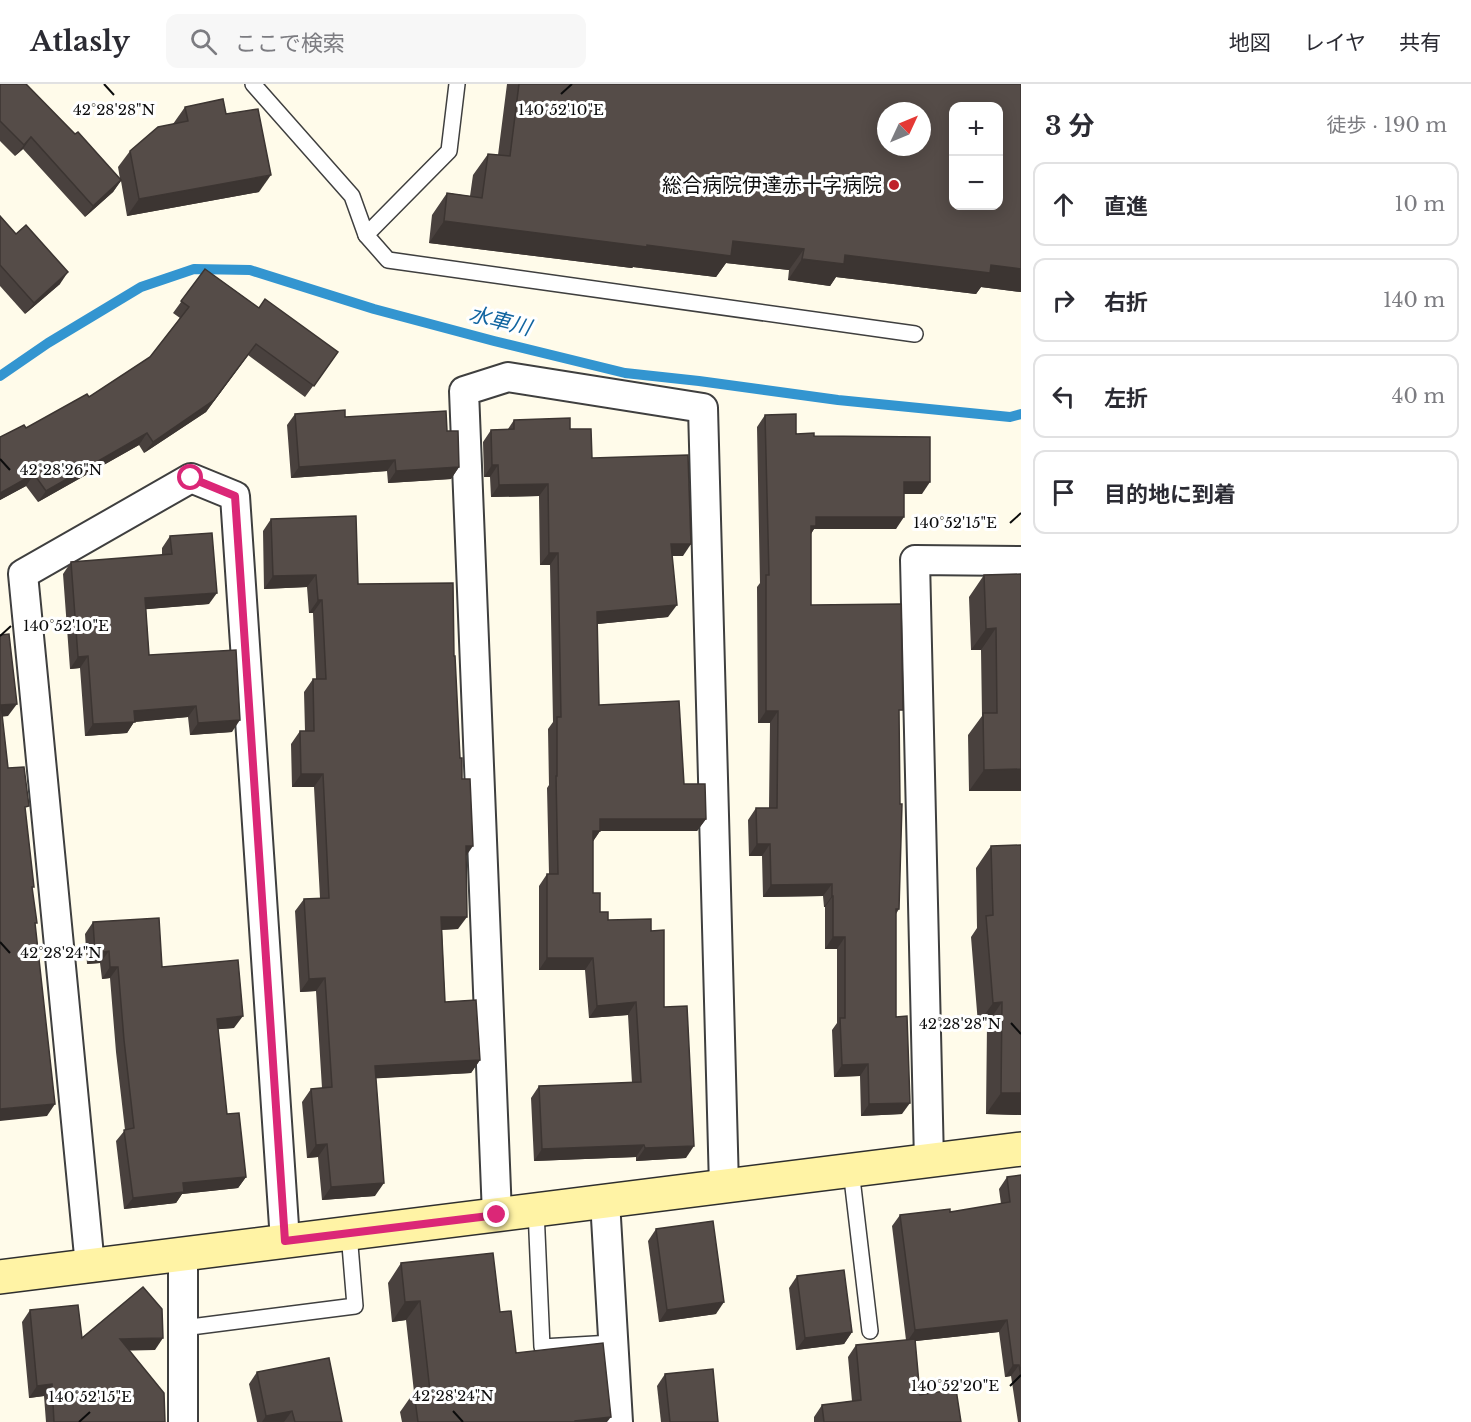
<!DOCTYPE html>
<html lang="ja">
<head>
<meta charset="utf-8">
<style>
  :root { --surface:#fff; --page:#f7f7f7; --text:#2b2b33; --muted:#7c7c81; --line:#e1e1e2 }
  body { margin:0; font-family:"Libre Baskerville","Noto Sans JP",serif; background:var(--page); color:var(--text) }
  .controls { position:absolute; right:18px; top:18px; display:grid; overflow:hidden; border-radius:12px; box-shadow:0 3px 15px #0003 }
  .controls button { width:54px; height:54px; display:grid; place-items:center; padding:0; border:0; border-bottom:2px solid var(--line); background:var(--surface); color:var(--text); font:30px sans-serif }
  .compass { position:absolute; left:877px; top:18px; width:54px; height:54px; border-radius:50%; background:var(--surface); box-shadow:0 3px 15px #0003; rotate:46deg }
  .stop { position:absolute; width:18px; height:18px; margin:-14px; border:4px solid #db2777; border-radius:50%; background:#fff }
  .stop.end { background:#db2777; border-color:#fff; box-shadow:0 2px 6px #0008 }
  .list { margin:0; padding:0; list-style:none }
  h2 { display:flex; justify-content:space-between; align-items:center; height:78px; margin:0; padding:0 24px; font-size:26px }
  h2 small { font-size:20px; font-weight:400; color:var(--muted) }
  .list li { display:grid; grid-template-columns:39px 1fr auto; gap:18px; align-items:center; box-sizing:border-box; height:84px; margin:0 12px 12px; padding:0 12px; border:2px solid var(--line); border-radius:12px }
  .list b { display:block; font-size:22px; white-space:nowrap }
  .list em { font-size:20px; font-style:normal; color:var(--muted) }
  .icon { flex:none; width:33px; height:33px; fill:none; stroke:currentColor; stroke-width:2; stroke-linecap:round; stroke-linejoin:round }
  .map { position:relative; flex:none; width:1021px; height:1338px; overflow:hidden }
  header { display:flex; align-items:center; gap:36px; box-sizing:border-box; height:84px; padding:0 30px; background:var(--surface); border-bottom:2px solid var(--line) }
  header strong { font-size:28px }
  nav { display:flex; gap:33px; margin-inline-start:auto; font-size:21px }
  .search { width:420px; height:54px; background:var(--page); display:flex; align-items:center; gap:15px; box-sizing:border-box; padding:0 21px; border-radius:12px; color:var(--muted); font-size:22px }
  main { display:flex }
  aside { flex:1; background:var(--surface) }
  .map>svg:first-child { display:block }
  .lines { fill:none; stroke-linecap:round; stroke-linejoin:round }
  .stream { stroke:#3395d0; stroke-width:10 }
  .lane-casing { stroke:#3f3f3f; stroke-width:18 }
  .street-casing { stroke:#3f3f3f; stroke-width:32 }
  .secondary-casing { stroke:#2e2e2e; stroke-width:36 }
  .lane { stroke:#fff; stroke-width:15 }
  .street { stroke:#fff; stroke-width:28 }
  .secondary { stroke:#fff3a5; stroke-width:33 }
  .wall { fill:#49413e }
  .shaded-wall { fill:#3c3532 }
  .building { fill:#554c48; stroke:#3c3532; stroke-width:1.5; fill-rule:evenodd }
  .route { stroke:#db2777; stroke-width:8 }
  .ticks { fill:none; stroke:#0c0c0c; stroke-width:2 }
  .poi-dot { fill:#bf212b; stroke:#fff; stroke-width:2 }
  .labels { text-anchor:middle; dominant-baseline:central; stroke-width:6; stroke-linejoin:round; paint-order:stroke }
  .poi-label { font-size:20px; fill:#0c0c0c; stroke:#fff; text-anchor:end }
  .water-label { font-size:21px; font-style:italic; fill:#1265a0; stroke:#fff }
  .ticks-label { font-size:15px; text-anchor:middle; fill:#0c0c0c; stroke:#fff; stroke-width:6; stroke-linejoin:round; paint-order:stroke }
</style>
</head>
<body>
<header>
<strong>Atlasly</strong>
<div class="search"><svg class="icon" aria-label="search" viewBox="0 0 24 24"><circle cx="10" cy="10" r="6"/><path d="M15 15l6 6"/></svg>ここで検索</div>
<nav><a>地図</a><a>レイヤ</a><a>共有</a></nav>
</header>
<main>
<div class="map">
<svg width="1021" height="1338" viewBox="0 0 1021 1338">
  <rect width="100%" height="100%" fill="#fffbea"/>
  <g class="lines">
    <polyline class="stream" points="0,292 48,259 141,203 194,185 250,186 374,225 494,257 625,289 699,297 838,316 1010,333 1021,330"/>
    <g class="lane-casing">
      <g id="lane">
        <polyline points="253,0 352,112 366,151 388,176 915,250"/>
        <polyline points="366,151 449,67 457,0"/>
        <polyline points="851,1086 870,1247"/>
        <polyline points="536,1126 542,1263 612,1259"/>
        <polyline points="183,1244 355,1222 349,1149"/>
      </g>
    </g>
    <g class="street-casing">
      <g id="street">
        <polyline points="929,1077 915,476 1021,477"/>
        <polyline points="605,1117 618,1338"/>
        <polyline points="497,1131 464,307 508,293 703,324 724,1102"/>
        <polyline points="183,1170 183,1338"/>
        <polyline points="90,1182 23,490 191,394 235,412 285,1157"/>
      </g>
    </g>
    <g class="secondary-casing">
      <polyline id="secondary" points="0,1193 1021,1065"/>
    </g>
    <use href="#lane" class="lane"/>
    <use href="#street" class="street"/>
    <use href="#secondary" class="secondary"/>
  </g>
  <g class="wall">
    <polygon points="0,0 75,50 120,95 118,83 130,67 173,40 185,23 226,30 259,108 127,132 121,97 113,108 85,133 23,65 15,72 0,57"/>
    <polygon points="507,0 1021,0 1021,208 981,203 976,210 836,193 830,202 788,196 789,186 726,179 716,193 633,183 632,184 429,159 432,131 447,109 470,112 473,91 488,70 498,71"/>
    <polygon points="0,132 60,200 25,230 0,202"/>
    <polygon points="205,185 259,224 338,268 305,313 248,271 206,328 144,369 139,361 38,418 26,402 0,416 0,353 26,344 89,313 150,273 180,234 173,229"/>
    <polygon points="295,330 345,333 447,347 459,383 451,395 388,399 387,387 291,394 287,341"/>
    <polygon points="765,331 796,350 814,352 922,410 904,410 896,445 814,445 811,450 811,521 899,632 899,825 896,830 896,933 902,1030 861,1032 860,992 834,993 832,946 837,939 837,865 825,865 825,823 824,823 823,812 763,813 762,772 749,772 748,736 756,724 769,724 770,639 758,639 757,503 760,499 757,343"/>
    <polygon points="514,336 570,345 592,374 683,472 672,472 668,533 597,540 599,621 684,700 706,735 697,747 600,747 593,757 593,809 600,828 608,836 651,847 664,923 686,1074 636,1077 636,1073 534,1077 531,1014 539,1002 632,999 628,931 589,934 585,886 539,886 539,802 547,790 549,790 547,704 549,701 548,645 553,638 550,481 540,481 539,412 491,413 490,393 484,393 483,358 491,346 508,345"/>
    <polygon points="271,435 358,500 454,572 460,674 462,695 466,771 458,845 442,846 445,918 480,976 471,989 376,994 375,1112 322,1116 318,1073 307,1074 302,1018 311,1005 322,1004 316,907 300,908 295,827 304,815 320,814 314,703 292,703 291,660 300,647 305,647 304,608 313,595 316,595 313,529 309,529 307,503 264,505 263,447"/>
    <polygon points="170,452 209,520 146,525 149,571 232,648 190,651 188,633 134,638 127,649 85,652 80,584 70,585 63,490 71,478 162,471 162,464"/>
    <polygon points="1021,490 1021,707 969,707 968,651 982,632 981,566 971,566 969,513 984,491"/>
    <polygon points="991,762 1021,1031 986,1030 987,940 978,940 971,853 977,844 976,784"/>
    <polygon points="93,838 162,883 234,944 218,945 227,1030 246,1093 238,1104 182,1110 176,1119 124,1125 116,1057 125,1046 116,968 110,894 102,895 100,879 87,880 85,850"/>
    <polygon points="1021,1091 1021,1338 1018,1338 1011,1292 1005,1293 999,1248 915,1257 920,1311 961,1338 814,1338 814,1333 822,1321 852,1317 848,1273 856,1261 906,1256 892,1142 900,1131 950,1128 1001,1120 999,1105 1007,1093"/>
    <polygon points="656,1145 716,1230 659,1238 648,1157"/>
    <polygon points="401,1179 500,1228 516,1269 607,1338 402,1338 400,1328 414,1308 406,1236 392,1238 388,1199"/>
    <polygon points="797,1192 852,1248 844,1260 796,1266 789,1204"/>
    <polygon points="30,1226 82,1254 155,1266 129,1266 165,1338 46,1338 44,1312 29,1314 22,1238"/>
    <polygon points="257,1288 342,1338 257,1338 249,1300"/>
    <polygon points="665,1290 718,1338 661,1338 657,1302"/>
  </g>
  <g class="shaded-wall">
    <polygon points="31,53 23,65 15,72 24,61"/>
    <polygon points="271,91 259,108 127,132 139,115"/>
    <polygon points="121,96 113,108 85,133 93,122"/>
    <polygon points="444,137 647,161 733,157 804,165 789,186 726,179 716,193 633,183 632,184 429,159"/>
    <polygon points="845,171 991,181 1021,185 1021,208 981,203 976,210 836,193 830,202 788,196 802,175"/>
    <polygon points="68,188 60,200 25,230 34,219"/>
    <polygon points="248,271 206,328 144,369 153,358"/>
    <polygon points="147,349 139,361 38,418 46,407"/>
    <polygon points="395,376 387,387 291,394 299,383"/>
    <polygon points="492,381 498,381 490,393 484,393"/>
    <polygon points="459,383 451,395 388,399 396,387"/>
    <polygon points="34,390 26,402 0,416 0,409"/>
    <polygon points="904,398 930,398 922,410 896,410"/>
    <polygon points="548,400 539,412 491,413 499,401"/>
    <polygon points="816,433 904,433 896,445 814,445 808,454 802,454"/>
    <polygon points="671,460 691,460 683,472 662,472"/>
    <polygon points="549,469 558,469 550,481 540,481"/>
    <polygon points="316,491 307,503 264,505 273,492"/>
    <polygon points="217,509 209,520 137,526 145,514"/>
    <polygon points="318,516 322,516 313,529 309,529"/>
    <polygon points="677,521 668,533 588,541 597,528"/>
    <polygon points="996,544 981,566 971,566 986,545"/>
    <polygon points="88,572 80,584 70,585 78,573"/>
    <polygon points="17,620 8,632 0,633 1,621"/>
    <polygon points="196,622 188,633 134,638 127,649 85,652 93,640 134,627"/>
    <polygon points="766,627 778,627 770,639 758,639"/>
    <polygon points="240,636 232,648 190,651 198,639"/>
    <polygon points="1021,685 1021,707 969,707 984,686"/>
    <polygon points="301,690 323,690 314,703 292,703"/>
    <polygon points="600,735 706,735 697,747 591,747"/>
    <polygon points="593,747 600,747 592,759"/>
    <polygon points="757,760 770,760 762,772 749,772"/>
    <polygon points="466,762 473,762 464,775"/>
    <polygon points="832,800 823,812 763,813 771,801"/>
    <polygon points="832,812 833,812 825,823 824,823"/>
    <polygon points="441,833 467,833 458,845 432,846"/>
    <polygon points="833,853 845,853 837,865 825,865"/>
    <polygon points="109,867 100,879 87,880 95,869"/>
    <polygon points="547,874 593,874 585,886 539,886"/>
    <polygon points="110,883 118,883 110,894 102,895"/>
    <polygon points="325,894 316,907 300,908 309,895"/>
    <polygon points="636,918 628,931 589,934 597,922"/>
    <polygon points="1002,918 987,940 978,940 993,919"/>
    <polygon points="243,932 234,944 208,946 217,935"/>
    <polygon points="480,976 471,989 366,995 375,982"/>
    <polygon points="868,980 860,992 834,993 842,981"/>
    <polygon points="1001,1009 1021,1009 1021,1031 986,1030"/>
    <polygon points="910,1019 902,1030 861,1032 869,1020"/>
    <polygon points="55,1020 47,1032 0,1037 0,1025"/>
    <polygon points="327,1060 318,1073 307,1074 316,1061"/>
    <polygon points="644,1061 636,1073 534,1077 542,1065"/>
    <polygon points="694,1062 686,1074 636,1077 645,1064"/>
    <polygon points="246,1093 238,1104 182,1110 176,1119 124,1125 133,1114 183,1099"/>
    <polygon points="384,1099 375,1112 322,1116 331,1103"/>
    <polygon points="420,1217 406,1236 392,1238 405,1218"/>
    <polygon points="724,1218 716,1230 659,1238 667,1226"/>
    <polygon points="1007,1236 999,1248 907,1258 915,1246"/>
    <polygon points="852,1248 844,1260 796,1266 805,1254"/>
    <polygon points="163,1254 155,1266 112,1267 120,1255"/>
    <polygon points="1013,1281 1019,1281 1011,1292 1005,1293"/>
    <polygon points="52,1300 44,1312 29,1314 37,1302"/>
    <polygon points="292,1327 284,1338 262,1338 266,1332"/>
    <polygon points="611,1333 607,1338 574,1338 575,1337"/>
  </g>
  <g class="building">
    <polygon points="0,0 26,0 75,50 78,48 121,96 93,122 31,53 24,61 0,37"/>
    <path d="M519 0H1021V185L991 181 990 189 845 171 844 180 802 175 804 165 733 157 731 172 647 161V163L444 137 447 109 482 114 488 70 510 72ZM954 22H999V122H954ZM886 27H922V63H886Z"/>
    <polygon points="223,15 226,30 258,25 271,91 139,115 130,67 158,43 188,37 185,23"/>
    <polygon points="0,132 16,150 26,141 68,188 34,219 0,181"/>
    <polygon points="205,185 259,224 265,215 338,268 314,302 256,260 214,316 153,358 147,349 46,407 34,390 0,409 0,353 24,341 26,344 87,310 89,313 150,273 189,223 181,217"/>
    <polygon points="345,326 345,333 446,327 447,347 458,347 459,383 396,387 395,376 299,383 295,330"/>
    <polygon points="796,330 796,350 814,349 814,352 930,353 930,398 904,398 904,433 816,433 816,442 811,442 811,521 901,520 903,626 899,626 900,720 902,720 899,825 896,825 896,933 907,932 910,1019 869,1020 868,980 842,981 840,934 845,934 845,853 833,853 833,812 832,812 832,800 771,801 770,760 757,760 756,724 777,724 778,627 766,627 766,491 769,491 765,331"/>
    <polygon points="570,334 570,345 591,345 592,374 688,371 691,460 671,460 677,521 597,528 599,621 679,617 684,700 705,700 706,735 600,735 600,747 593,747 593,809 600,809 600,828 608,828 608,836 651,835 651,847 664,846 664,923 687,922 694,1062 645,1064 644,1061 542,1065 539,1002 641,998 636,918 597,922 593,874 547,874 547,790 558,790 556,692 557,692 557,633 561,633 558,469 549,469 548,400 499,401 498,381 492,381 491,346 514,345 514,336"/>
    <polygon points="356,432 358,500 453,499 454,572 455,572 460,674 462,674 462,695 470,695 473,762 466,762 467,833 441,833 445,918 476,916 480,976 375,982 384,1099 331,1103 327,1060 316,1061 311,1005 332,1003 325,894 309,895 304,815 329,814 323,690 301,690 300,647 314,647 313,595 326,595 322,516 318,516 316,491 273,492 271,435"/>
    <polygon points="212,449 217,509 145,514 149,571 236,566 240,636 198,639 196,622 134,627 135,638 93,640 88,572 78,573 71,478 172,470 170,452"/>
    <polygon points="1021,490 1021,685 984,686 983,629 997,629 996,544 986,545 984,491"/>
    <polygon points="9,550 17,620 1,621 8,684 24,683 29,722 25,723 34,803 32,803 37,839 35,839 55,1020 0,1025 0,551"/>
    <polygon points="1021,761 1021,1009 1001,1009 1002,918 993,919 986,832 993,831 991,762"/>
    <polygon points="159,834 162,883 238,876 243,932 217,935 227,1030 239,1029 246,1093 183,1099 184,1108 133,1114 124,1046 134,1044 124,956 118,883 110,883 109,867 95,869 93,838"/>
    <polygon points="1021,1091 1021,1292 1019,1281 1013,1281 1007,1236 915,1246 900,1131 950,1125 950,1128 1010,1118 1007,1093"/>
    <polygon points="713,1137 724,1218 667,1226 656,1145"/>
    <polygon points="493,1169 500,1228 511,1227 516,1269 603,1259 611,1333 575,1337 575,1338 418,1338 414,1308 430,1307 420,1217 405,1218 401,1179"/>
    <polygon points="844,1186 852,1248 805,1254 797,1192"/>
    <polygon points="143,1203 162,1225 163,1254 120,1255 164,1309 165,1338 54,1338 52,1300 37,1302 30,1226 78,1221 82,1254"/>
    <polygon points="915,1255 920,1311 956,1305 961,1338 824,1338 822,1321 861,1316 856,1261"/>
    <polygon points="329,1274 342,1338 295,1338 292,1327 266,1332 257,1288"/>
    <polygon points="713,1285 718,1338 670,1338 665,1290"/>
  </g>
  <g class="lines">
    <polyline class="route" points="191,394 235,412 285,1157 497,1131"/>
  </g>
  <path class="ticks" d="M104 0 114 11M561 10 572 0M0 375 10 386M1010 439 1021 429M0 552 11 542M0 858 10 869M1011 939 1021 950M1010 1302 1021 1291M453 1327 463 1338M79 1338 90 1328"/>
  <circle class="poi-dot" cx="894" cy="101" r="6"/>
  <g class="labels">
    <g class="poi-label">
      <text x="882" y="101">総合病院伊達赤十字病院</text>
    </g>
    <g class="water-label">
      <text transform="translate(500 237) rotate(14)">水車川</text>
    </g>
  </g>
  <g class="ticks-label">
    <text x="561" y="31">140°52'10"E</text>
    <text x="114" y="31">42°28'28"N</text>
    <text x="61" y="391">42°28'26"N</text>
    <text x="955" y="444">140°52'15"E</text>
    <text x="66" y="547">140°52'10"E</text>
    <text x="61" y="874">42°28'24"N</text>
    <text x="960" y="945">42°28'28"N</text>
    <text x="955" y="1307">140°52'20"E</text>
    <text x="453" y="1317">42°28'24"N</text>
    <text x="90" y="1318">140°52'15"E</text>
  </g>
</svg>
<div class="controls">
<button>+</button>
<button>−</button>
</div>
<svg class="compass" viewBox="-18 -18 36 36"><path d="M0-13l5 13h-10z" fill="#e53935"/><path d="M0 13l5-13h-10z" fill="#7c7c81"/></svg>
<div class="stop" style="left:191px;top:394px"></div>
<div class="stop end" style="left:497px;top:1131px"></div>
</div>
<aside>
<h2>3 分<small>徒歩 · 190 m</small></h2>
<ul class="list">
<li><svg class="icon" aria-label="ahead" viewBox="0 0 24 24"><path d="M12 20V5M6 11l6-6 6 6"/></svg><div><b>直進</b></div><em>10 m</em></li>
<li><svg class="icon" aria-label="right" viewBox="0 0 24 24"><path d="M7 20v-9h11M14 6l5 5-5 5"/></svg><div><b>右折</b></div><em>140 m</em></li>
<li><svg class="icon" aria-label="left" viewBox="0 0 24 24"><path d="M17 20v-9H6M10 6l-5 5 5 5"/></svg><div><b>左折</b></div><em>40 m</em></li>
<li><svg class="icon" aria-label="arrive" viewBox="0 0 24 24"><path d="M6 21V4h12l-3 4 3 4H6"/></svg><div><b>目的地に到着</b></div></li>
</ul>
</aside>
</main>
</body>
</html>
